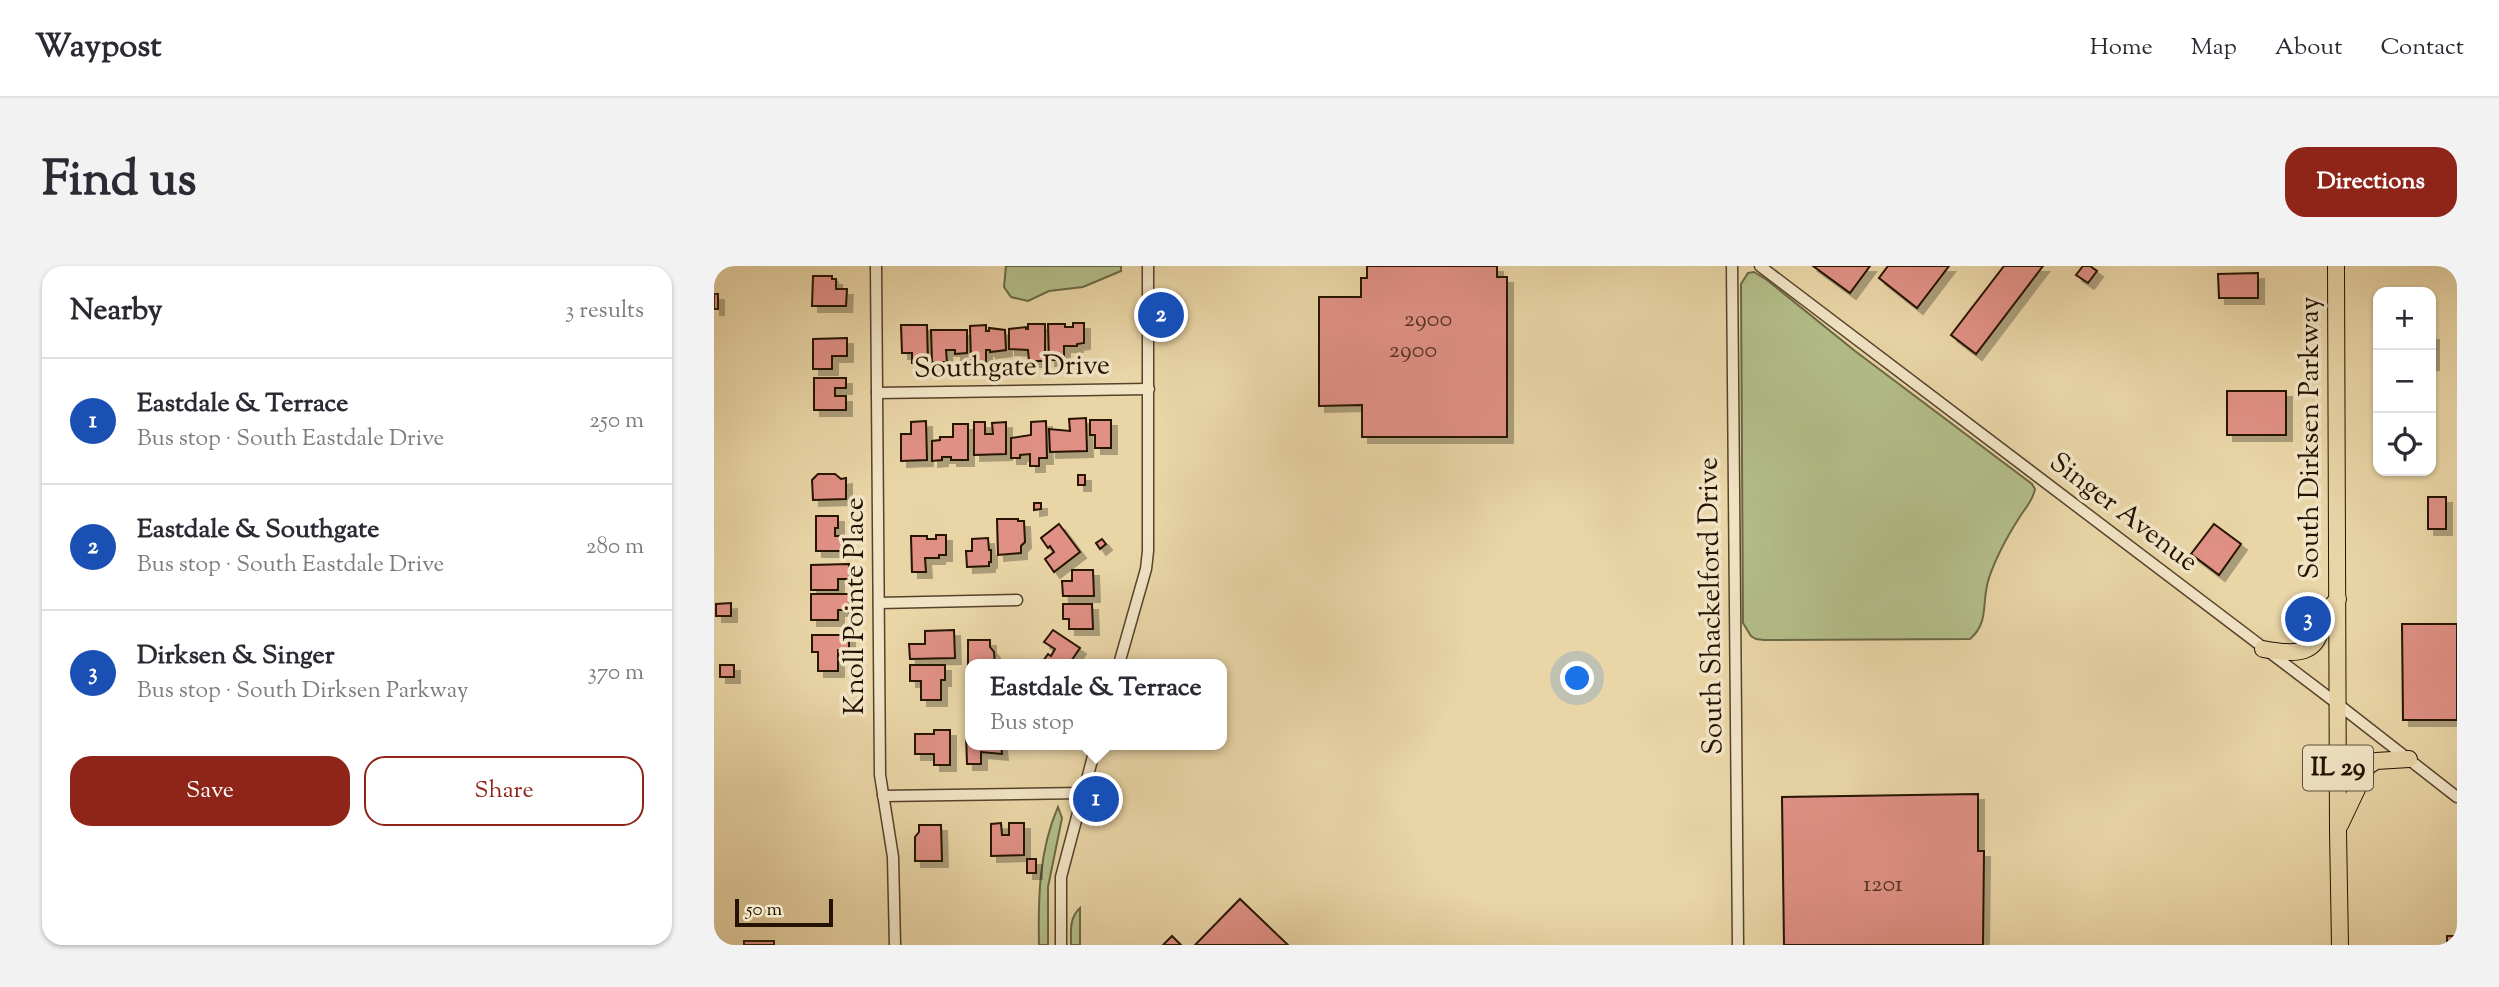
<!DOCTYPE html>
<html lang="en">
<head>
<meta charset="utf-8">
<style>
  :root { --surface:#fff; --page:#f2f2f3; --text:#2b2b33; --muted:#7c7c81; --line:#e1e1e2; --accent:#8f2418 }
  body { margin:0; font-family:"Sorts Mill Goudy",serif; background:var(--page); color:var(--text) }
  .controls { position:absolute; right:21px; top:21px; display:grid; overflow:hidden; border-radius:14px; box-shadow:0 2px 5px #0004 }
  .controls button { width:63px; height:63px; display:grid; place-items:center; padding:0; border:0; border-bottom:2px solid var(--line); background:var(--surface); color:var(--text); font:35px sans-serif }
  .scale { position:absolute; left:21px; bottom:18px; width:98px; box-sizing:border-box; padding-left:7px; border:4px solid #251202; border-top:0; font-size:19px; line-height:24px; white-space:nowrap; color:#251202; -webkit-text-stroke:5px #f1e4c5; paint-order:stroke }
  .you { position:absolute; left:864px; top:413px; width:24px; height:24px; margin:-18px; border:5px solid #fff; border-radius:50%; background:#1a73e8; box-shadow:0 0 0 10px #1a73e833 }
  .badge { display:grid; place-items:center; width:46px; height:46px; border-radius:50%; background:var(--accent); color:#fff; font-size:23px; font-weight:700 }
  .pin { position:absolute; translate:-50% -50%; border:4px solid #fff; box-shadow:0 2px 7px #0006 }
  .popup { position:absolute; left:251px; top:393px; width:262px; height:91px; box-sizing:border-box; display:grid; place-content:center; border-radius:14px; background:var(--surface); filter:drop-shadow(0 2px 5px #0005); font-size:23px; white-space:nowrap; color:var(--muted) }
  .popup b { font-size:26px; color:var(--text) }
  .popup::after { content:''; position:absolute; left:50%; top:100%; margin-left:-14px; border:14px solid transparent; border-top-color:var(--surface) }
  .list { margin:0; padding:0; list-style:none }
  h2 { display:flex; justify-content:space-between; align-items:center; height:91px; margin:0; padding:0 28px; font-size:30px }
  h2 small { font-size:23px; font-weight:400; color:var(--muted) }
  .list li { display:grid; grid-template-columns:46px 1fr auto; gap:21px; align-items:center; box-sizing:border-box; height:126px; padding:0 28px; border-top:2px solid var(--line) }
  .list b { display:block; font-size:26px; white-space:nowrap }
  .list p { margin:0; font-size:23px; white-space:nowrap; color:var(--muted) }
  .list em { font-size:23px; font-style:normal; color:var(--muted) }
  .actions { display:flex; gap:14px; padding:21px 28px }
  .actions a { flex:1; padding:16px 0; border:2px solid var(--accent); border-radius:21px; text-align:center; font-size:24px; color:var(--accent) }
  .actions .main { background:var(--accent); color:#fff }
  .icon { flex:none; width:38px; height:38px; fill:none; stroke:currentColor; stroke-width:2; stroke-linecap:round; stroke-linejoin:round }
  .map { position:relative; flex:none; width:1743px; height:679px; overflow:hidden; border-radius:21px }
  header { display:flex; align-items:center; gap:42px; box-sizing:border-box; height:98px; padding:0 35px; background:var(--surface); border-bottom:2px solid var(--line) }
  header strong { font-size:33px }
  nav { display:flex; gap:38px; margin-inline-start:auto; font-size:24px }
  .intro { display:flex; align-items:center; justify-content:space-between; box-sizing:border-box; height:168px; padding:0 42px }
  h1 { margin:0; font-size:49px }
  .button { padding:18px 32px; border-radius:21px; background:var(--accent); color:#fff; font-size:24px; font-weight:700 }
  main { display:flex; gap:42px; padding:0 42px }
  aside { flex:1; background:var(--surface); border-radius:21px; box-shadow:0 2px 5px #0004 }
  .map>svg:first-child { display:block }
  .green { fill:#b3be89; stroke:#6c6846; stroke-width:2 }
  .building { fill:#e09085; stroke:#251202; stroke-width:2; filter:url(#shadow) }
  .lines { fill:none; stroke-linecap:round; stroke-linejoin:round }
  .minor-casing { stroke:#56432b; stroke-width:13 }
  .primary-casing { stroke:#251202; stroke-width:18 }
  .minor { stroke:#f1e4c5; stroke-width:10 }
  .primary { stroke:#e9d5a6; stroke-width:16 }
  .labels { text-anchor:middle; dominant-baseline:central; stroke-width:7; stroke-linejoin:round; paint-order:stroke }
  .number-label { font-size:24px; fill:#543223 }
  .shield { fill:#f1e4c5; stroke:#62513c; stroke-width:2 }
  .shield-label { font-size:26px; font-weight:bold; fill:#251202 }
  .street-label { font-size:28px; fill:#251202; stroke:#f1e4c5 }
</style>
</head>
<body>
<header>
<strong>Waypost</strong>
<nav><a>Home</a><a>Map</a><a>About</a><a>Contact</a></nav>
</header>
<div class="intro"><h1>Find us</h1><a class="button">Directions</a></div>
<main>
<aside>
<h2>Nearby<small>3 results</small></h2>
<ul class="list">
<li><span class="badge" style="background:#1a4fb4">1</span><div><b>Eastdale &amp; Terrace</b><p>Bus stop · South Eastdale Drive</p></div><em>250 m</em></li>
<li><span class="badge" style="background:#1a4fb4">2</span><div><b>Eastdale &amp; Southgate</b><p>Bus stop · South Eastdale Drive</p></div><em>280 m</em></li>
<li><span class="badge" style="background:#1a4fb4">3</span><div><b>Dirksen &amp; Singer</b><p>Bus stop · South Dirksen Parkway</p></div><em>370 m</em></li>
</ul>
<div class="actions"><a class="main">Save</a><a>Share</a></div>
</aside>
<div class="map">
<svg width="1743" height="679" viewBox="0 0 1743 679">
  <defs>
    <filter id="shadow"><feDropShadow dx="6" dy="6" stdDeviation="0" flood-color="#0004"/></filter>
  </defs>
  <rect width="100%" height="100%" fill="#e9d5a6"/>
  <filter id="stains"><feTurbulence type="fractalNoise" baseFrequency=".00286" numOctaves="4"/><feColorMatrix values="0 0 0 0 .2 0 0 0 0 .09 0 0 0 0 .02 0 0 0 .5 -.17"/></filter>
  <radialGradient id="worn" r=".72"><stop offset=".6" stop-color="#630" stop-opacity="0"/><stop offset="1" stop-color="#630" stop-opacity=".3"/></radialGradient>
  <g class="green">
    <polygon points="292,0 407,0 407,5 369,21 335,25 314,35 297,31 290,21"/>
    <path d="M1040 6 1053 14 1141 85 1318 218 1321 223C1319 235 1311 242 1305 252 1293 271 1282 291 1275 312 1267 335 1276 356 1256 373L1050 374 1042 373 1037 370 1029 357 1027 18 1034 7Z"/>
    <path d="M344 541 348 552 334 621V679H325C324 633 325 584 344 541Z"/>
    <path d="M366 642V679H357C357 665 355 652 366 642Z"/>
  </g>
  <g class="building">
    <polygon points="653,0 783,0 783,11 793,11 793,171 648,171 648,139 605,140 605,31 647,31 647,12 653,12"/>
    <polygon points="1099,0 1156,0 1136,27"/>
    <polygon points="1174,0 1235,0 1203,42 1165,12"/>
    <polygon points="1290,0 1329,0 1262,88 1237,69"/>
    <polygon points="1369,0 1376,0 1383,5 1374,17 1362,9"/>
    <polygon points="1544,7 1544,32 1505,32 1504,8"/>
    <polygon points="99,10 118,10 118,13 122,13 122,23 133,23 132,40 98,40"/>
    <rect x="0" y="28" width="4" height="15"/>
    <polygon points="359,57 370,57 370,77 363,78 363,80 350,80 350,94 335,94 334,58 351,58 351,61 359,61"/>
    <polygon points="314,58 331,58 331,95 315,95 314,84 295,83 295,63 312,61 312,63 314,63"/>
    <polygon points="187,59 213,59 214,97 198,97 198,87 188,87"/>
    <polygon points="272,59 272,65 275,65 275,62 291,64 292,84 276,86 276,84 272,84 272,96 257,96 256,60"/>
    <polygon points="217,64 253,64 253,87 241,88 241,84 232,84 233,96 218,96"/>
    <rect x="1717" y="68" width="2" height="30"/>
    <polygon points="133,72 133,90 118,90 118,103 99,103 99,73"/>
    <polygon points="100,112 132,112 132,122 121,122 121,130 132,130 132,144 100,144"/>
    <rect x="1513" y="125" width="59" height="44"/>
    <polygon points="372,152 373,185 336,186 335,163 356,165 355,153"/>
    <polygon points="376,154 397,154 397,182 381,182 381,169 376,169"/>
    <polygon points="212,155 213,194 187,195 187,168 197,168 197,156"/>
    <polygon points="332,155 333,192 325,192 325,200 316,200 316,188 306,189 306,192 297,192 297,172 317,169 317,156"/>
    <polygon points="260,156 271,156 271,168 279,168 278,157 292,156 292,188 260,189"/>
    <polygon points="239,158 254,158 254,194 237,194 237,191 228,191 228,194 218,195 218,175 226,174 226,171 239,171"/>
    <polygon points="104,208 121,208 127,213 132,212 132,233 99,234 98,214"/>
    <rect x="364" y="209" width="7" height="10"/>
    <rect x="1714" y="231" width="18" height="32"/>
    <polygon points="320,237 327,237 327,243 320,244"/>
    <polygon points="102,250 124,250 124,262 121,262 121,270 134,270 134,285 102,285"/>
    <polygon points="283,253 304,253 304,255 310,255 311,276 307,280 307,287 284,289"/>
    <polygon points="345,258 366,286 340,306 331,293 340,286 336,280 334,282 327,272"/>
    <polygon points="1500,258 1527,278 1505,309 1477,288"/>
    <polygon points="222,269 232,269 232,289 225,289 225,292 211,292 212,306 198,306 197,270 213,270 213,273 222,273"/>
    <polygon points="274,272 275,284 277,284 277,296 275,296 275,300 253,301 252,285 258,285 258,273"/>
    <polygon points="388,273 392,278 386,283 382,277"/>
    <polygon points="135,298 135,313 124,313 124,324 97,324 97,299"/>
    <polygon points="358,304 379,304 380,330 349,330 348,315 358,315"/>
    <polygon points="97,328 135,328 135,344 124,344 124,354 97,354"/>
    <polygon points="17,337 17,350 2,350 2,338"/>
    <polygon points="349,338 378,338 379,363 355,363 355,353 349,353"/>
    <polygon points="1688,358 1743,358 1743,454 1689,454"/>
    <polygon points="240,364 241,392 196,393 195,378 211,378 211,365"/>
    <polygon points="339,364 366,382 355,398 334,398 329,395 334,388 337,390 341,383 330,376"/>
    <polygon points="98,369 135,369 135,384 124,384 124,405 104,405 104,386 98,386"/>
    <polygon points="254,374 276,374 276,381 280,386 281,398 256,398 254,409"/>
    <rect x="6" y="399" width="14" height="12"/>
    <polygon points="196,399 231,399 231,414 227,414 227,434 207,434 207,415 196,415"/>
    <polygon points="220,464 236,464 236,499 220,499 220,488 201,488 201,468 220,468"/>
    <polygon points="256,466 256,479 287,479 288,488 267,486 267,498 253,498 252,467"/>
    <polygon points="1264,528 1264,585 1270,585 1269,679 1070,679 1068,531"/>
    <polygon points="287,557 288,569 295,569 295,557 310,557 310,589 277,590 277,558"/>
    <polygon points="205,559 227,559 228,595 201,595 201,571 205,566"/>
    <rect x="313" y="593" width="9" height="14"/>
    <polygon points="526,633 574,679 481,679"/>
    <polygon points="458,670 467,679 449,679"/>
    <rect x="1733" y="670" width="10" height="9"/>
    <rect x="30" y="675" width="30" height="4"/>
  </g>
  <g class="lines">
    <g class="minor-casing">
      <g id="minor">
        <polyline points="162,0 166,509 179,591 181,679"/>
        <polyline points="1018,0 1024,679"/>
        <polyline points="1046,0 1625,439 1743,531"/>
        <polyline points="163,127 435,123"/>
        <polyline points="165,337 303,334"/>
        <polyline points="405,398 432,303 434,285 434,0"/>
        <polyline points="169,530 369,527"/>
        <polyline points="347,679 347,611 382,479"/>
      </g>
    </g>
    <g class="primary-casing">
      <g id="primary">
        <polyline points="1622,0 1624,565 1626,679"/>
        <path d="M1549 383C1580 389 1608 391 1608 350L1624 333"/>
        <polyline points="1626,559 1654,500 1662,495 1695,493"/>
      </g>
    </g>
    <use href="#minor" class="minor"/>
    <use href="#primary" class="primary"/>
  </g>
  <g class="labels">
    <g class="number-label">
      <text x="714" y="54">2900</text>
      <text x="699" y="85">2900</text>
      <text x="1169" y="619">1201</text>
    </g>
    <rect class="shield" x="1589" y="479.5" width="70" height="45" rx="5"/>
    <g class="shield-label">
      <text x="1624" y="502">IL 29</text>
    </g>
    <g class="street-label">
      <text transform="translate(298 102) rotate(-1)">Southgate Drive</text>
      <text transform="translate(1597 172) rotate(-90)">South Dirksen Parkway</text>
      <text transform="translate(1409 247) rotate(37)">Singer Avenue</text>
      <text transform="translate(142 340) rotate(-90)">Knoll Pointe Place</text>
      <text transform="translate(998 340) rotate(-91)">South Shackelford Drive</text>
    </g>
  </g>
  <rect width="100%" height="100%" filter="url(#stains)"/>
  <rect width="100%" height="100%" fill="url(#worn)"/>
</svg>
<div class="controls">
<button>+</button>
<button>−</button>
<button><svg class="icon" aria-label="locate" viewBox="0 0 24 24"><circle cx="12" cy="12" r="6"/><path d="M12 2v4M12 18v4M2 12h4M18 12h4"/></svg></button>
</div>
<div class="scale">50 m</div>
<div class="you"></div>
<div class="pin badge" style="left:382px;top:533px;background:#1a4fb4">1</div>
<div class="popup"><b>Eastdale &amp; Terrace</b>Bus stop</div>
<div class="pin badge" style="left:447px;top:49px;background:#1a4fb4">2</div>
<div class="pin badge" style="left:1594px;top:353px;background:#1a4fb4">3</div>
</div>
</main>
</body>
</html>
